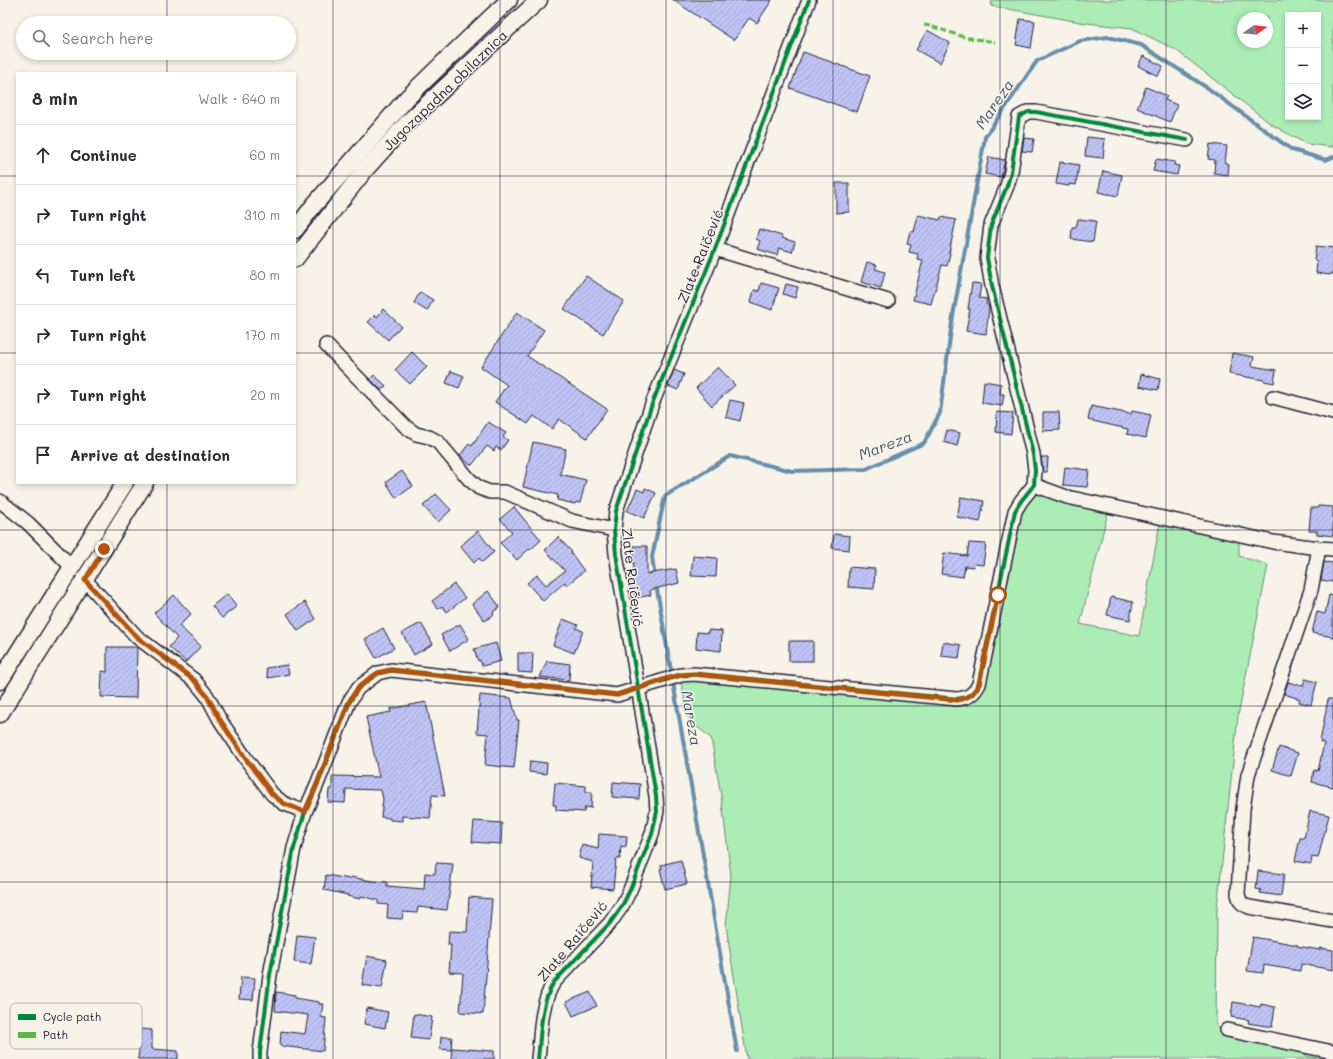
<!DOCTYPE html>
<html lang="en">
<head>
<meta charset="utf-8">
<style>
  :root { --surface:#fff; --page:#f7f7f7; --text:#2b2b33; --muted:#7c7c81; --line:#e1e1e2 }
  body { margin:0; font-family:Mali,sans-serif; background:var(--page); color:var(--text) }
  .controls { position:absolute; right:12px; top:12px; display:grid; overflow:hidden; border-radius:0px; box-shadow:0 2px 6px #0003 }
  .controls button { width:36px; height:36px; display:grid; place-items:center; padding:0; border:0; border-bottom:1px solid var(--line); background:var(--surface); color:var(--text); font:20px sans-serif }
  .compass { position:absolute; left:1237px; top:12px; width:36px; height:36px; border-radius:50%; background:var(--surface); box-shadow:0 2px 6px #0003; rotate:76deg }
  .stop { position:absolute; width:12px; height:12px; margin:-9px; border:3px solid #b45309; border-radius:50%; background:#fff }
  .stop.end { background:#b45309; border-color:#fff; box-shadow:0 1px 4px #0008 }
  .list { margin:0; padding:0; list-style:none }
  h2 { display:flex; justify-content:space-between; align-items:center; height:52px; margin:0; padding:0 16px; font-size:17px }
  h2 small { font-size:13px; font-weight:400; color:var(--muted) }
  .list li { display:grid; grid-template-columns:26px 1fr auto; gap:12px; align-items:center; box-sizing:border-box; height:60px; padding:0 16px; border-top:1px solid var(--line) }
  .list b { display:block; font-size:15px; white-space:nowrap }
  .list em { font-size:13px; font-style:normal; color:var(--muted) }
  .icon { flex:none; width:22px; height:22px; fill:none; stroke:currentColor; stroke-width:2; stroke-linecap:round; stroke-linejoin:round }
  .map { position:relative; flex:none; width:1333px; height:1059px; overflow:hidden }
  .search { position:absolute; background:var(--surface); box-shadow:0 2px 6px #0003; left:16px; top:16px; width:280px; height:44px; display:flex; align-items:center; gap:10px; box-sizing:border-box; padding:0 14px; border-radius:22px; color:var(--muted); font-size:15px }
  .panel { position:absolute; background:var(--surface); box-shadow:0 2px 6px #0003; left:16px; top:72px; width:280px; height:412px; border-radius:0px }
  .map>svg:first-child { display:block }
  .green { fill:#acedb5; stroke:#678878; fill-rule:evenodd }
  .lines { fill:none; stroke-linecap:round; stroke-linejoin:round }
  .stream { stroke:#678eac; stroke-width:4 }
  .building { fill:url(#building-hatch); stroke:#22223b }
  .minor-casing { stroke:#22223b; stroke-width:16 }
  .major-casing { stroke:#22223b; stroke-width:19 }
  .minor { stroke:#f7f3e8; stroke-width:13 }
  .major { stroke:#f7f3e8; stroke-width:16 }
  .quiet { stroke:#58b947; stroke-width:3; stroke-dasharray:6 3; stroke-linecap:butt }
  .cycleway-casing { stroke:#f7f3e8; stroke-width:6 }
  .cycleway { stroke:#00873e; stroke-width:4 }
  .route { stroke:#b45309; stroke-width:5 }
  .grid { fill:none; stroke:#22223b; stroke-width:1; stroke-opacity:0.55 }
  .labels { text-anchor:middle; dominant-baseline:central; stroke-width:3; stroke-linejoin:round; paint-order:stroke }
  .street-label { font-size:14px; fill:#22223b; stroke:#f7f3e8 }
  .water-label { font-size:15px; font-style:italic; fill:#445873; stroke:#f7f3e8 }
  .key { fill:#f7f3e8; stroke:#b7b4b4; stroke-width:1 }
  .key-label { font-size:11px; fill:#22223b }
</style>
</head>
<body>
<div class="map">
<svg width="1333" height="1059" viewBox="0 0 1333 1059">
  <defs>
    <pattern id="building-hatch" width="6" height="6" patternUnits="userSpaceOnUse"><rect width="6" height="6" fill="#bfc4f6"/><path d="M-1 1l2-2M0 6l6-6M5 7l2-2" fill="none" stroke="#a4a8d4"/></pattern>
  </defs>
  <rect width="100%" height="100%" fill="#f7f3e8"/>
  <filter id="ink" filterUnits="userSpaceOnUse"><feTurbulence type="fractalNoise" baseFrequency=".025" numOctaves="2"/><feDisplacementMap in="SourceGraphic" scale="8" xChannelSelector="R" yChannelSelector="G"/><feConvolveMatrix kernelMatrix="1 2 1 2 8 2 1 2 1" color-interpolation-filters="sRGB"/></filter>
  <g filter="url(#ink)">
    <g class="green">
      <path d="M992 0H1333V147L1306 144 1271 124 1176 50 1132 28 1086 23 991 6ZM1288 15H1318V117H1288ZM1243 18H1267V42H1243Z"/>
      <polygon points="1035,494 1108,512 1080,624 1139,636 1160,523 1239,541 1239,556 1268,565 1238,716 1217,908 1216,1026 1308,1044 1306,1056 1323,1059 747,1059 726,926 731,876 721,795 711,738 689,720 680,678 961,706 976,699 1021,513"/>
    </g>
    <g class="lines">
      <g class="stream">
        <polyline points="655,578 652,557 665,496 730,456 792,471 866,469 924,443 940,413 952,322 985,137 1037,61 1080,41 1108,37 1141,45 1209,89 1292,150 1326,160 1333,157"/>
        <polyline points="656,584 737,1051"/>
      </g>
    </g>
    <g class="building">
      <polygon points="673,0 772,0 757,23 749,18 734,40"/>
      <polygon points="1020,19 1035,21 1031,48 1016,45"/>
      <polygon points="927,30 950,43 940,63 916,50"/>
      <polygon points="803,52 870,76 857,112 790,88"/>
      <polygon points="1143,56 1163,66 1158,76 1138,66"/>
      <polygon points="1146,87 1167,96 1165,100 1177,105 1170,122 1137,108"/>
      <polygon points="1087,137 1105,139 1103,158 1085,156"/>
      <polygon points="1024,138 1034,139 1032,152 1022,151"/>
      <polygon points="1210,144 1227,146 1225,163 1229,164 1228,175 1214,173 1215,160 1208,159"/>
      <polygon points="989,157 1005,160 1001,177 985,174"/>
      <polygon points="1156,159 1175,162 1174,165 1179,166 1177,175 1153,171"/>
      <polygon points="1060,162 1079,165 1076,185 1069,184 1069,186 1056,184"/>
      <polygon points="1103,171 1122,175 1118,196 1098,192"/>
      <polygon points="836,183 849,183 849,212 836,213"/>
      <polygon points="918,215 940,220 941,217 956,220 949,253 950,253 947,266 942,265 931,304 913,300 923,260 917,259 918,254 909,252 911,245 907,244 910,231 914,232"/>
      <polygon points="1078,219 1096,221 1093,242 1071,239 1072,227 1076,227"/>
      <polygon points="759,229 782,236 782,238 795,242 792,252 779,248 777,255 757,249 760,241 756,239"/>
      <polygon points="1316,246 1333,248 1333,274 1330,274 1330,275 1316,273 1317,261 1314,260"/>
      <polygon points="867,262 877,265 875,269 885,272 881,288 861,282"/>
      <polygon points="586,276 624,301 603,334 564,309"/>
      <polygon points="761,283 779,288 772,310 751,302 754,290 759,291"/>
      <polygon points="972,283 981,284 979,298 987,299 986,304 988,305 989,308 986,334 966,331 970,309 968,309"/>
      <polygon points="786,284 798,287 795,298 783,294"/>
      <polygon points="420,292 433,300 427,311 414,303"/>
      <polygon points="383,309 401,326 388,340 368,322 375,315 377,317"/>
      <polygon points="517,312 544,330 527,356 607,409 587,438 559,419 552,429 534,416 528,424 495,402 507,385 481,367"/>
      <polygon points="412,352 427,367 410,384 395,370"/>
      <polygon points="1232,353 1254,357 1252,366 1276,370 1274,383 1264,381 1264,380 1229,374"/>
      <polygon points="718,367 735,385 712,406 696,388"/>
      <polygon points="674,370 684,374 678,390 668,386"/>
      <polygon points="451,371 464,376 459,388 446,383"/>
      <polygon points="1141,374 1160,379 1158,390 1139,386"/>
      <polygon points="374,375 386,386 381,390 370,379"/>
      <polygon points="984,381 1001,384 1000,394 1004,394 1002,406 982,403"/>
      <polygon points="730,400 744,403 740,421 726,417"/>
      <polygon points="1091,406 1131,414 1132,411 1151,415 1146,438 1127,434 1128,429 1088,420"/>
      <polygon points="997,412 1013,413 1011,434 996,432"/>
      <polygon points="1043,412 1059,412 1060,430 1043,431"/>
      <polygon points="488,422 506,433 503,437 508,440 501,450 496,447 494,451 487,446 472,465 470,465 460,455 469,444 472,446"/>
      <polygon points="947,430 960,433 957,446 944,442"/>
      <polygon points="533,442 566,449 560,474 586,480 580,503 576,502 575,504 557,500 558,495 523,487"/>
      <polygon points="1041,457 1048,457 1047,472 1043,472"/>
      <polygon points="1065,467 1089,470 1087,487 1063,485"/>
      <polygon points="402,471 413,486 396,498 386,482"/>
      <polygon points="645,488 656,493 644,518 627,511 637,489 644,492"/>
      <polygon points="436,494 451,510 438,522 423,506"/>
      <polygon points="961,497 984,501 980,522 957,517"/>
      <polygon points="1318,506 1333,507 1333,536 1317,534 1317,531 1309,531 1311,508 1318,508"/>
      <polygon points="514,507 541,540 530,550 529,549 517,560 500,543 512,532 500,519"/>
      <polygon points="478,531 494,552 482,562 479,558 474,563 460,546"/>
      <polygon points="834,534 850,536 849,550 832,548"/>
      <polygon points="558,537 572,552 571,553 584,571 567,585 565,582 543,601 527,583 537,575 546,585 565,571 545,550"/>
      <polygon points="969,543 986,544 983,565 975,564 974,567 965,566 963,577 941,574 944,553 967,556"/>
      <polygon points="633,546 647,546 647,574 676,569 679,583 650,590 651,595 635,598 633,588 630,589 628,579 630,579 629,572 634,571"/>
      <polygon points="693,556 717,558 716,577 691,576"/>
      <polygon points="1324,562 1333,563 1333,582 1321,580"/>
      <polygon points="849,567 875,569 874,589 848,587"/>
      <polygon points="454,584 465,598 447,612 442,606 438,609 432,601"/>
      <polygon points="488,591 500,607 493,612 494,614 485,621 472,604"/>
      <polygon points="227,594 237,606 222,618 212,606"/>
      <polygon points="174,595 191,614 179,626 201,646 186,662 169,647 177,638 154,613"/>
      <polygon points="1329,595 1333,596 1333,637 1312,633 1317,612 1325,614"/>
      <polygon points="1111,597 1133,602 1130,620 1107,615"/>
      <polygon points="305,602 316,619 298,631 287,614"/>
      <polygon points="563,619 578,625 576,628 583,631 574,653 553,645"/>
      <polygon points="421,623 433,644 414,655 402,633"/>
      <polygon points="460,624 469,639 450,651 441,635"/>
      <polygon points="383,628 394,648 376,658 365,639"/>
      <polygon points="708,630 722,631 721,651 696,648 697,632 708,633"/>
      <rect x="789" y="641" width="24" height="20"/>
      <polygon points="943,642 961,645 959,658 941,656"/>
      <polygon points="496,643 501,661 482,666 480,660 478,661 474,649"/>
      <polygon points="107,647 137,647 136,698 101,697 102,671 107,672"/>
      <polygon points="518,653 533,653 532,673 518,672"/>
      <polygon points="547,661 570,664 569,680 540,677"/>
      <polygon points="287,665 289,674 268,678 266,668"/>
      <polygon points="1305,679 1317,682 1311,705 1299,702 1300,699 1284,694 1288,682 1303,686"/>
      <polygon points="480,695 511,698 517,720 519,720 514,768 485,765 488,734 477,733"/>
      <polygon points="1328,699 1333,699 1333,787 1312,782 1314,770 1318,771 1324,743 1320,742"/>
      <polygon points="426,702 445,796 432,795 430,818 402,816 402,821 390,820 390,818 381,817 383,799 381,790 346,789 345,803 328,802 329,789 332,789 332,776 379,777 366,717 391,712 390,709"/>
      <polygon points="1279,747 1298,753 1291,776 1272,770"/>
      <polygon points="530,761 547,763 546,774 529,772"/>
      <polygon points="613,782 640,784 639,799 612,797"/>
      <polygon points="555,783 586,786 586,792 592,792 591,808 585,807 584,812 556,810 556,805 553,805"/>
      <polygon points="1310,811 1329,815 1318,858 1312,857 1311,864 1295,861 1300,838 1304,838"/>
      <polygon points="474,821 502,823 501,844 472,842"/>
      <polygon points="599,834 627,836 626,847 621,846 620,859 616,859 613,889 591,887 593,862 579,858 582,845 598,849"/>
      <polygon points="681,860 687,884 665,889 660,869 662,869 661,865"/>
      <polygon points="436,863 453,864 447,910 418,907 417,913 403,912 402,919 387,918 388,905 378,904 378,900 361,896 360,899 347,896 348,895 324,890 326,875 350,879 351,877 372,881 387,882 387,886 424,889 425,873 435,874"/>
      <polygon points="1258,871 1284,874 1281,896 1260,893 1261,890 1256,889"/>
      <polygon points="469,897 492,899 483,1014 460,1012 463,973 449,972 451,945 448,945 449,931 467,932"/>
      <polygon points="297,935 315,937 311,964 294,962"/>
      <polygon points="1253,937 1298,945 1297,946 1320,950 1320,948 1333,950 1333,970 1301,964 1300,971 1264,965 1263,973 1247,971"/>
      <polygon points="367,956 387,960 382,988 362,985"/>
      <polygon points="241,977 255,978 253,1000 239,999"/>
      <polygon points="276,992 295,995 295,998 319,1002 319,1004 323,1004 321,1017 326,1018 323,1051 280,1046 281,1031 305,1034 308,1015 275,1011"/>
      <polygon points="590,992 597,1006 573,1016 566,1002"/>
      <polygon points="1233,1002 1260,1007 1261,1004 1275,1007 1272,1027 1248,1023 1249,1020 1231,1017"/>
      <polygon points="367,1008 388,1012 385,1028 364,1024"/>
      <polygon points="414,1014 432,1017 429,1040 411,1038"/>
      <polygon points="141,1029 152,1030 152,1049 178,1051 178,1059 138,1059"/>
      <polygon points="441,1037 452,1037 451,1050 440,1049"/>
      <polygon points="452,1048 494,1051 494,1059 451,1059"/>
    </g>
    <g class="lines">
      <g class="minor-casing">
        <g id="minor">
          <polyline points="715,249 888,301"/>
          <polyline points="326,345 406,427 416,434 429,437 438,442 469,479 479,488 490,492 505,492 572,521 614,530"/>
          <polyline points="1273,397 1333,413"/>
          <polyline points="1034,485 1067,497 1273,542 1319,548 1333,549"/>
          <polyline points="0,501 28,523 72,567"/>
          <path d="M1319 548 1311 590 1248 775 1243 809 1238 894C1240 902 1241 904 1249 907L1333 921"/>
          <polyline points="85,580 137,637 194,680 207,696 220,720 246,759 272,794 283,803 305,812"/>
          <polyline points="1227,1030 1333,1052"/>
          <path d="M260 1059V1052L270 975 294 848 305 812 318 782 349 702 358 688 378 673 391 670 617 695 681 675 694 674 957 699C968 698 974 694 979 684L1015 511 1021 501 1034 485 1035 470 1033 454 992 286 987 258 991 225 1007 186 1011 172 1019 117 1028 112H1036L1187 140"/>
          <path d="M538 1059C541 1034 540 1004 554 982L610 923 622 906 630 890 652 834 657 811 656 796 616 554 614 530 616 511 652 404 715 249 809 0"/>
        </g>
      </g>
      <g class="major-casing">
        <g id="major">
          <polyline points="295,230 314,205 407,98 445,61 509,0"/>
          <polyline points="295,259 364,171 408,122 489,46 539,0"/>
          <polyline points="0,681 125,483"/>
          <polyline points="0,714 145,483"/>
        </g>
      </g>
      <use href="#minor" class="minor"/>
      <use href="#major" class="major"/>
      <polyline class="quiet" points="924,25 930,26 964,37 995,42"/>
      <g class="cycleway-casing">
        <g id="cycleway">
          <path d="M260 1059V1052L270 975 294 848 305 812 318 782 349 702 358 688 378 673 391 670 617 695 681 675 694 674 957 699C968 698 974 694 979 684L1015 511 1021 501 1034 485 1035 470 1033 454 992 286 987 258 991 225 1007 186 1011 172 1019 117 1028 112H1036L1187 140"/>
          <path d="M538 1059C541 1034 540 1004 554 982L610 923 622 906 630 890 652 834 657 811 656 796 616 554 614 530 616 511 652 404 715 249 809 0"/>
        </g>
      </g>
      <use href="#cycleway" class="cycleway"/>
    </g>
  </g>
  <g class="lines" filter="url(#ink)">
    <path class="route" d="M104 549 85 580 137 637 194 680 207 696 220 720 246 759 272 794 283 803 305 812 318 782 349 702 358 688 370 678 378 673 391 670 617 695 666 679 681 675 694 674 957 700C968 698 974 694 979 684L998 595"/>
  </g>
  <path class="grid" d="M167 0V23M333 0V1059M500 0V1059M666 0V1059M833 0V1059M1000 0V1059M1166 0V1059M167 53V73M0 176H17M295 176H1333M0 353H17M295 353H1333M167 483V1059M0 530H1333M0 706H1333M0 882H1333"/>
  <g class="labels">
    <g class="street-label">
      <text transform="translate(445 90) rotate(-44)">Jugozapadna obilaznica</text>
      <text transform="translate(700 256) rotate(-68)">Zlate Raičević</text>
      <text transform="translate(633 577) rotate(83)">Zlate Raičević</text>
      <text transform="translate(572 941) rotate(-50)">Zlate Raičević</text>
    </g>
    <g class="water-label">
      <text transform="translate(994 104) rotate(-56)">Mareza</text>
      <text transform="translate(885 445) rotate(-21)">Mareza</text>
      <text transform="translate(692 718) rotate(80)">Mareza</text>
    </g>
  </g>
  <rect x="10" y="1003" width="132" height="46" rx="6" class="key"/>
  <rect x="18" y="1014" width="18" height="6" fill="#00873e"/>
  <rect x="18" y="1032" width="18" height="6" fill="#58b947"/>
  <g class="key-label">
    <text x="43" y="1021">Cycle path</text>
    <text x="43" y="1039">Path</text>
  </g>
</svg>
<div class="controls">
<button>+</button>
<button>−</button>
<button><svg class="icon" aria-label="layers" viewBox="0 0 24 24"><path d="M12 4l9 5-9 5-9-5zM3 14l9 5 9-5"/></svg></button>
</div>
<svg class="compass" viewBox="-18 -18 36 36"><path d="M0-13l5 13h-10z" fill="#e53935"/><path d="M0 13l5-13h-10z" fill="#7c7c81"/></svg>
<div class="stop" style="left:998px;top:595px"></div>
<div class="stop end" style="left:104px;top:549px"></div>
<div class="search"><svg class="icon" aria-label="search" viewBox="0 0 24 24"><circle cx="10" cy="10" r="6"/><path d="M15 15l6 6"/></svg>Search here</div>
<section class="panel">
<h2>8 min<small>Walk · 640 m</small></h2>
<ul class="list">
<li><svg class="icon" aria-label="ahead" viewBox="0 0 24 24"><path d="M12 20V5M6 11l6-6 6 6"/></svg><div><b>Continue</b></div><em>60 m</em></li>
<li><svg class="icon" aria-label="right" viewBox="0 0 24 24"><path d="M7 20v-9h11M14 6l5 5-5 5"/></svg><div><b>Turn right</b></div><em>310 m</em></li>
<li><svg class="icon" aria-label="left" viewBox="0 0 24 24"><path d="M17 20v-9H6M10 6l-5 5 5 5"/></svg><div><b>Turn left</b></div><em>80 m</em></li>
<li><svg class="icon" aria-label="right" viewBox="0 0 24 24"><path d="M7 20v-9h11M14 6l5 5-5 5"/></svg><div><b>Turn right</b></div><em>170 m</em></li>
<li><svg class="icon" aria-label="right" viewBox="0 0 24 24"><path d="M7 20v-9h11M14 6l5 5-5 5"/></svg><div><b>Turn right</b></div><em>20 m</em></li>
<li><svg class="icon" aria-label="arrive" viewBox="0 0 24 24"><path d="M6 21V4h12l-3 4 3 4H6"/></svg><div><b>Arrive at destination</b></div></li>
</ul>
</section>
</div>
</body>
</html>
